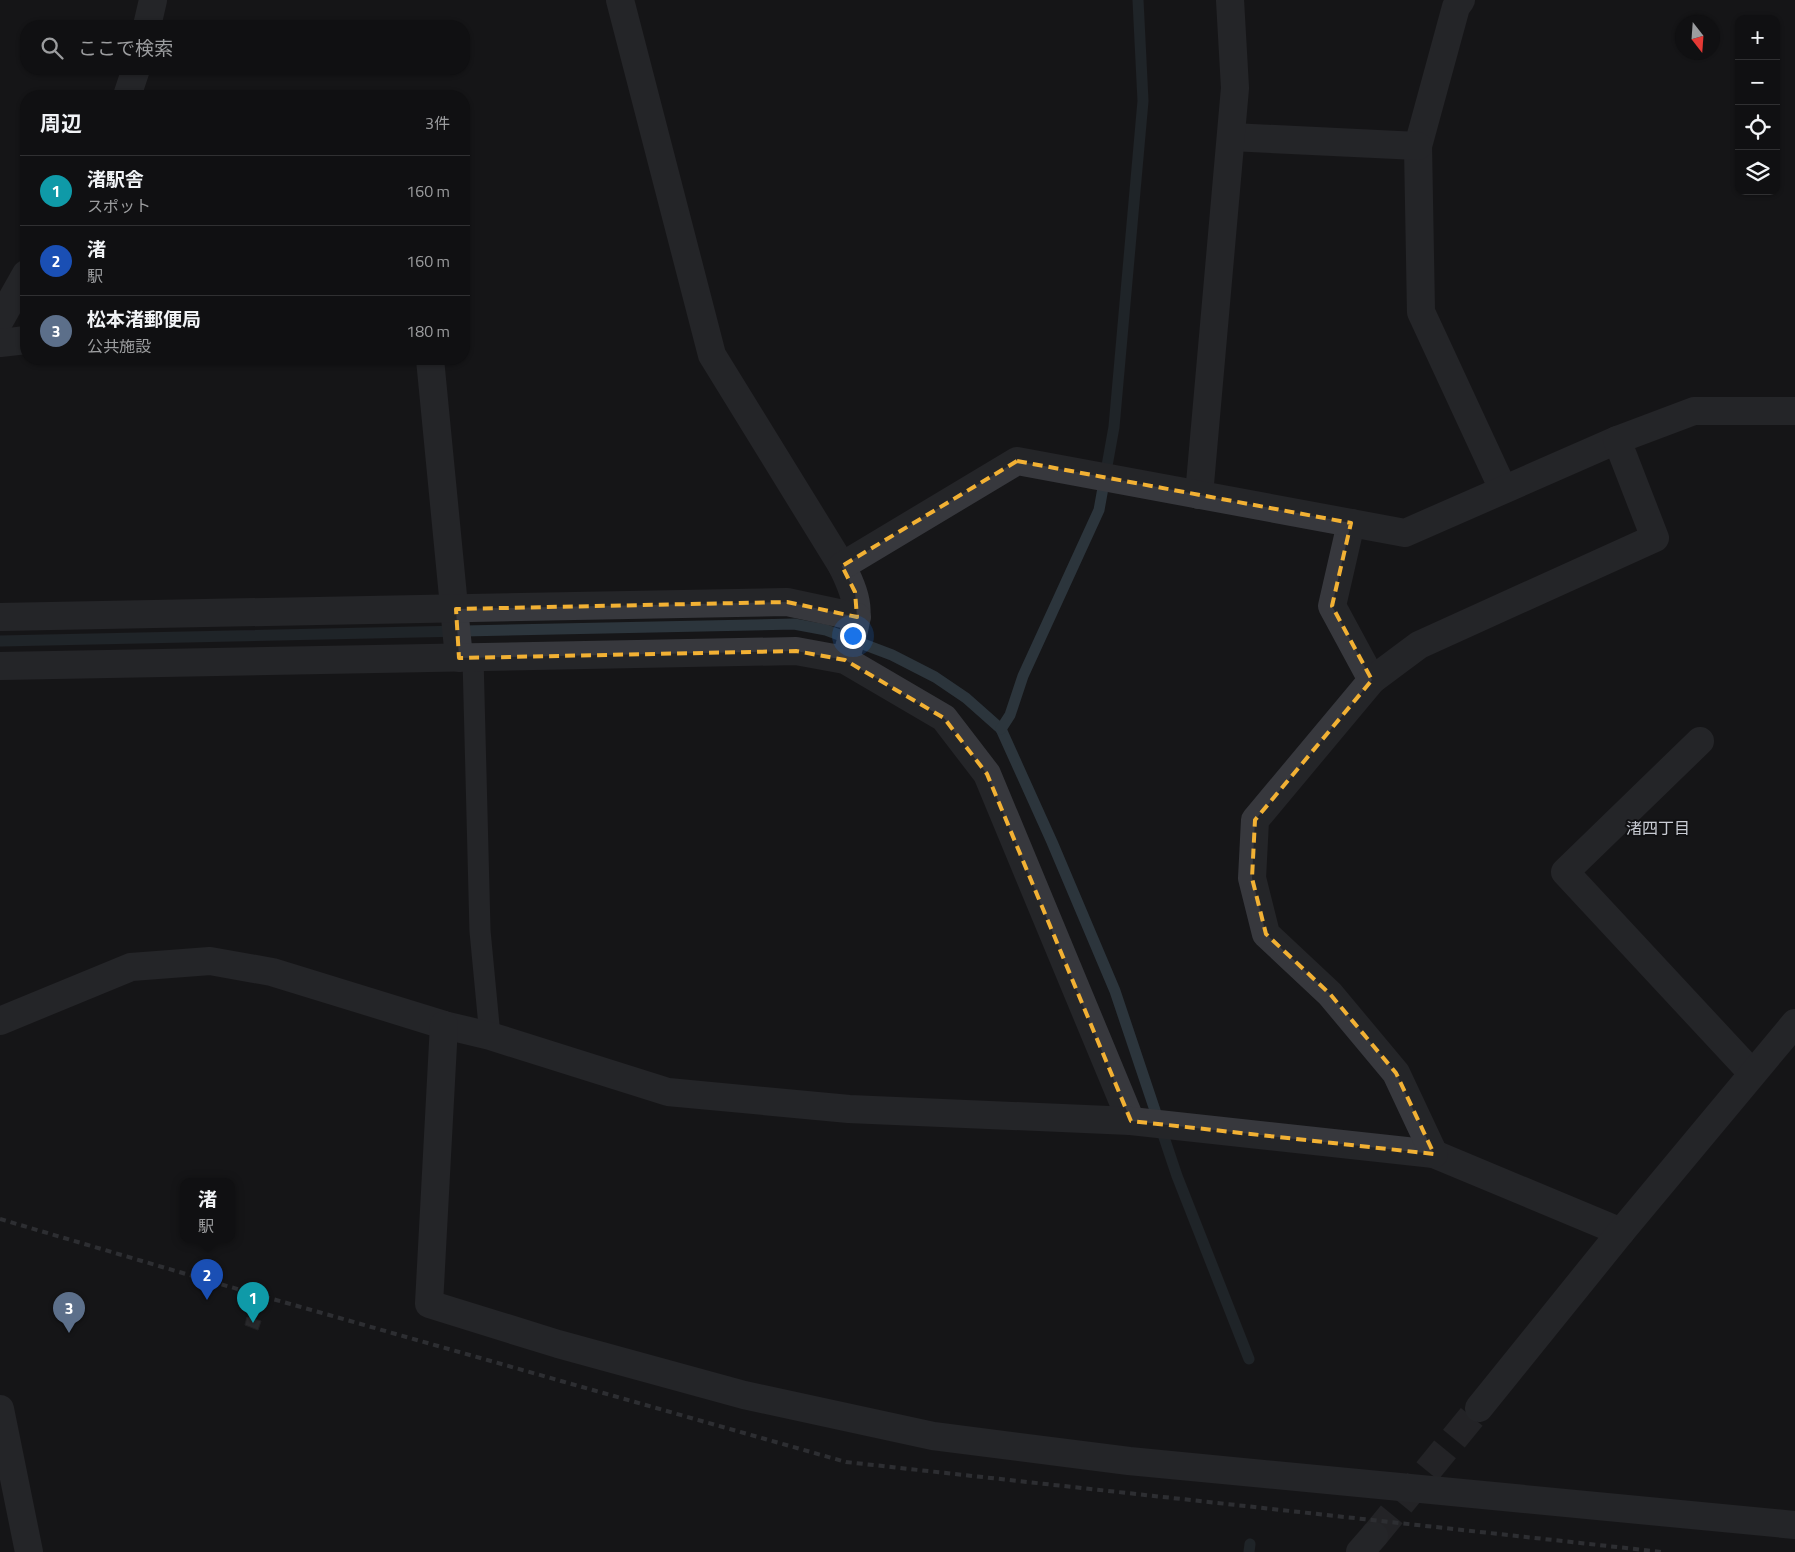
<!DOCTYPE html>
<html lang="ja">
<head>
<meta charset="utf-8">
<style>
  :root { --surface:#101012; --page:#19191b; --text:#f1f3f6; --muted:#9c9d9f; --line:#303032; --accent:#0b8043 }
  body { margin:0; font-family:"Titillium Web","Noto Sans JP",sans-serif; background:var(--page); color:var(--text) }
  .controls { position:absolute; right:15px; top:15px; display:grid; overflow:hidden; border-radius:10px; box-shadow:0 1px 4px #0004 }
  .controls button { width:45px; height:45px; display:grid; place-items:center; padding:0; border:0; border-bottom:1px solid var(--line); background:var(--surface); color:var(--text); font:25px sans-serif }
  .compass { position:absolute; left:1675px; top:15px; width:45px; height:45px; border-radius:50%; background:var(--surface); box-shadow:0 1px 4px #0004; rotate:163deg }
  .you { position:absolute; left:852px; top:635px; width:18px; height:18px; margin:-12px; border:4px solid #fff; border-radius:50%; background:#1a73e8; box-shadow:0 0 0 8px #1a73e833 }
  .badge { display:grid; place-items:center; width:32px; height:32px; border-radius:50%; background:var(--accent); color:#fff; font-size:16px; font-weight:700 }
  .pin { position:absolute; translate:-50% -41px; filter:drop-shadow(0 1px 2px #0008) }
  .pin::after { content:''; position:absolute; top:26px; width:18px; height:15px; background:inherit; clip-path:polygon(0 0,100% 0,50% 100%) }
  .popup { position:absolute; left:180px; top:1178px; width:55px; height:65px; box-sizing:border-box; display:grid; place-content:center; border-radius:10px; background:var(--surface); filter:drop-shadow(0 1px 4px #0005); font-size:16px; white-space:nowrap; color:var(--muted) }
  .popup b { font-size:19px; color:var(--text) }
  .popup::after { content:''; position:absolute; left:50%; top:100%; margin-left:-10px; border:10px solid transparent; border-top-color:var(--surface) }
  .list { margin:0; padding:0; list-style:none }
  h2 { display:flex; justify-content:space-between; align-items:center; height:65px; margin:0; padding:0 20px; font-size:21px }
  h2 small { font-size:16px; font-weight:400; color:var(--muted) }
  .list li { display:grid; grid-template-columns:32px 1fr auto; gap:15px; align-items:center; box-sizing:border-box; height:70px; padding:0 20px; border-top:1px solid var(--line) }
  .list b { display:block; font-size:19px; white-space:nowrap }
  .list p { margin:0; font-size:16px; white-space:nowrap; color:var(--muted) }
  .list em { font-size:16px; font-style:normal; color:var(--muted) }
  .icon { flex:none; width:28px; height:28px; fill:none; stroke:currentColor; stroke-width:2; stroke-linecap:round; stroke-linejoin:round }
  .map { position:relative; flex:none; width:1795px; height:1552px; overflow:hidden }
  .search { position:absolute; background:var(--surface); box-shadow:0 1px 4px #0004; left:20px; top:20px; width:450px; height:55px; display:flex; align-items:center; gap:12px; box-sizing:border-box; padding:0 18px; border-radius:20px; color:var(--muted); font-size:19px }
  .panel { position:absolute; background:var(--surface); box-shadow:0 1px 4px #0004; left:20px; top:90px; width:450px; height:275px; border-radius:20px }
  .map>svg:first-child { display:block }
  .lines { fill:none; stroke-linecap:round; stroke-linejoin:round }
  .stream { stroke:#2c353c; stroke-width:11 }
  .building { fill:#404145; stroke:#303034 }
  .street-tunnel { stroke:#333438; stroke-width:28; stroke-dasharray:28 14; stroke-linecap:butt }
  .lane { stroke:#37383d; stroke-width:21 }
  .street { stroke:#37383d; stroke-width:28 }
  .rail { stroke:#4a4c52; stroke-width:4; stroke-dasharray:6 5; stroke-linecap:butt }
  .marked { fill:none; stroke:#f2b134; stroke-width:4; stroke-dasharray:10 6; stroke-linejoin:round }
  .labels { text-anchor:middle; dominant-baseline:central; stroke-width:4; stroke-linejoin:round; paint-order:stroke }
  .neighbourhood-label { font-size:16px; fill:#c9ccd4; stroke:#111113 }
</style>
</head>
<body>
<div class="map">
<svg width="1795" height="1552" viewBox="0 0 1795 1552">
  <rect width="100%" height="100%" fill="#161618"/>
  <g class="lines">
    <g class="stream">
      <polyline points="0,641 794,624 826,630 892,655 935,677 966,698 1001,729 1052,842 1115,991 1177,1176 1249,1359"/>
      <polyline points="1001,729 1010,715 1023,676 1099,510 1114,427 1143,101 1138,0"/>
      <polyline points="1249,1552 1250,1544"/>
    </g>
  </g>
  <polygon class="building" points="247,1317 261,1321 258,1330 245,1325"/>
  <g class="lines">
    <polyline class="street-tunnel" points="1374,1536 1479,1408"/>
    <polyline class="lane" points="473,658 480,931 490,1036"/>
    <g class="street">
      <path d="M620 0 712 355 842 566C863 608 859 616 845 660"/>
      <polyline points="1461,0 1456,7 1418,146 1421,312 1503,489"/>
      <polyline points="147,26 153,0"/>
      <polyline points="127,96 136,69"/>
      <polyline points="1231,137 1418,146"/>
      <polyline points="0,320 26,274"/>
      <polyline points="0,343 26,340"/>
      <polyline points="430,359 459,658"/>
      <polyline points="1199,495 1235,88 1230,0"/>
      <polyline points="1351,523 1332,606 1372,680"/>
      <polyline points="842,566 1017,461 1405,533 1617,440"/>
      <polyline points="0,617 787,602 857,617"/>
      <polyline points="0,666 796,651 845,660 944,718 987,774 1131,1121"/>
      <polyline points="1700,741 1565,872 1752,1073"/>
      <polyline points="0,1021 131,967 210,961 272,972 444,1025 490,1036 668,1092 849,1109 1131,1121 1434,1154 1621,1232"/>
      <polyline points="444,1025 429,1304 558,1344 744,1395 933,1436 1129,1461 1795,1525"/>
      <polyline points="1434,1154 1396,1073 1330,994 1266,934 1252,878 1255,820 1372,680 1419,645 1655,538 1617,440 1694,411 1795,411"/>
      <polyline points="1479,1408 1621,1232 1795,1023"/>
      <polyline points="0,1409 29,1552"/>
      <polyline points="1360,1552 1374,1536"/>
    </g>
    <polyline class="rail" points="0,1219 213,1282 846,1462 1662,1552"/>
  </g>
  <path d="M0 0H1795V1552H0ZM1017 461 1351 523 1332 606 1372 680 1255 820 1252 878 1266 934 1330 994 1396 1073 1434 1154 1131 1121 987 774 944 718 845 660 796 651 459 658 456 609 787 602 857 617 855 592 842 566Z" fill="#161618" fill-opacity=".55" fill-rule="evenodd"/>
  <path class="marked" d="M1017 461 1351 523 1332 606 1372 680 1255 820 1252 878 1266 934 1330 994 1396 1073 1434 1154 1131 1121 987 774 944 718 845 660 796 651 459 658 456 609 787 602 857 617 855 592 842 566Z"/>
  <g class="labels">
    <g class="neighbourhood-label">
      <text x="1658" y="828">渚四丁目</text>
    </g>
  </g>
</svg>
<div class="controls">
<button>+</button>
<button>−</button>
<button><svg class="icon" aria-label="locate" viewBox="0 0 24 24"><circle cx="12" cy="12" r="6"/><path d="M12 2v4M12 18v4M2 12h4M18 12h4"/></svg></button>
<button><svg class="icon" aria-label="layers" viewBox="0 0 24 24"><path d="M12 4l9 5-9 5-9-5zM3 14l9 5 9-5"/></svg></button>
</div>
<svg class="compass" viewBox="-18 -18 36 36"><path d="M0-13l5 13h-10z" fill="#e53935"/><path d="M0 13l5-13h-10z" fill="#9c9d9f"/></svg>
<div class="you"></div>
<div class="pin badge" style="left:253px;top:1323px;background:#0f9aa8">1</div>
<div class="pin badge" style="left:207px;top:1300px;background:#1a4fb4">2</div>
<div class="popup"><b>渚</b>駅</div>
<div class="pin badge" style="left:69px;top:1333px;background:#5c6f8a">3</div>
<div class="search"><svg class="icon" aria-label="search" viewBox="0 0 24 24"><circle cx="10" cy="10" r="6"/><path d="M15 15l6 6"/></svg>ここで検索</div>
<section class="panel">
<h2>周辺<small>3件</small></h2>
<ul class="list">
<li><span class="badge" style="background:#0f9aa8">1</span><div><b>渚駅舎</b><p>スポット</p></div><em>160 m</em></li>
<li><span class="badge" style="background:#1a4fb4">2</span><div><b>渚</b><p>駅</p></div><em>160 m</em></li>
<li><span class="badge" style="background:#5c6f8a">3</span><div><b>松本渚郵便局</b><p>公共施設</p></div><em>180 m</em></li>
</ul>
</section>
</div>
</body>
</html>
